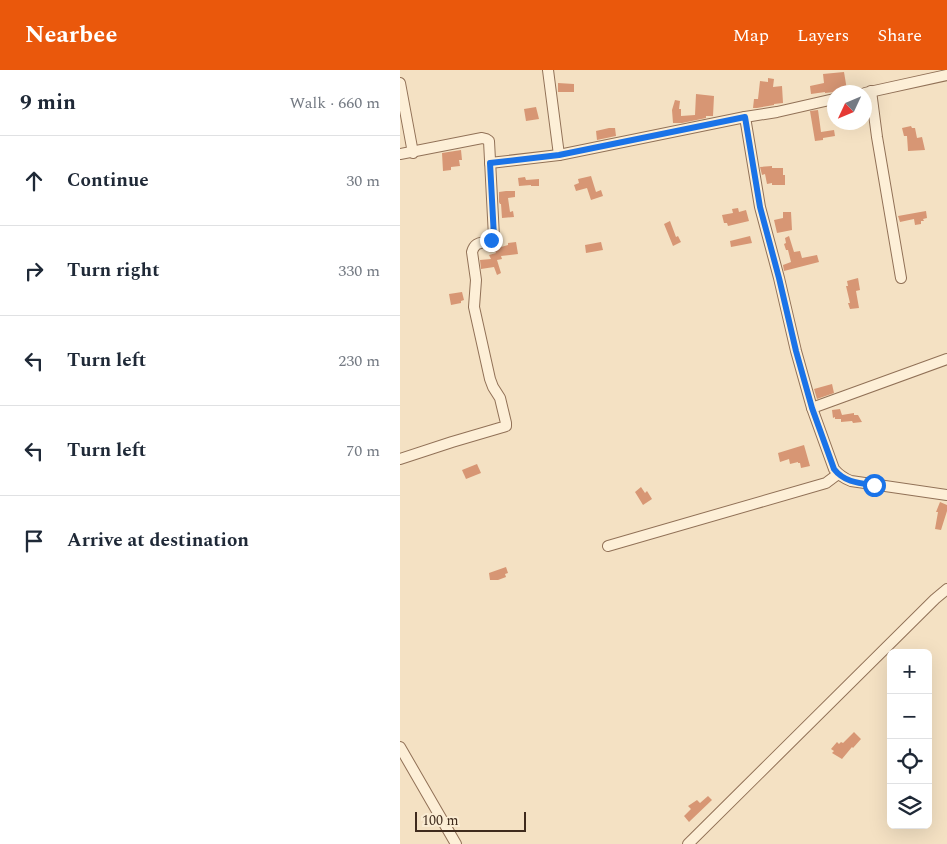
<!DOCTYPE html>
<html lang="en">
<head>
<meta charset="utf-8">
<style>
  :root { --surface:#fff; --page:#f6f6f7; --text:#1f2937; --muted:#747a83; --line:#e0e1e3; --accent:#ea580c }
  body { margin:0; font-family:Spectral,serif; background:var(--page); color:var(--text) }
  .controls { position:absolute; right:15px; bottom:15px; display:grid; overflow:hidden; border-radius:8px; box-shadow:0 5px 20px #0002 }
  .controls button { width:45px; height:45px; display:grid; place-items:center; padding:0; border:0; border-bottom:1px solid var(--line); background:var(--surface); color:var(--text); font:25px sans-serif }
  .compass { position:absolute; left:427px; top:15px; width:45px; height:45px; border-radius:50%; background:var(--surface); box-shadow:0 5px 20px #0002; rotate:226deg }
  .scale { position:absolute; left:15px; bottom:12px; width:111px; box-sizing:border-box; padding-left:5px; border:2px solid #3f2b1d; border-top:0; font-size:14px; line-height:18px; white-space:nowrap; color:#3f2b1d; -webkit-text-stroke:4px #faecd3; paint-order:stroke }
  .stop { position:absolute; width:15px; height:15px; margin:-11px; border:4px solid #1a73e8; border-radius:50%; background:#fff }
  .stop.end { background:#1a73e8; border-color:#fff; box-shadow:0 1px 5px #0008 }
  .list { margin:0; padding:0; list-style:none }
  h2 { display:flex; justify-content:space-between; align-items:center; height:65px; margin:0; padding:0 20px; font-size:21px }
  h2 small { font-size:16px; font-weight:400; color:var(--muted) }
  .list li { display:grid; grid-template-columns:32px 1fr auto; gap:15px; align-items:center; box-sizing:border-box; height:90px; padding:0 20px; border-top:1px solid var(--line) }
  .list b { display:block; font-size:19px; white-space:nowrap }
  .list em { font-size:16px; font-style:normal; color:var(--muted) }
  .icon { flex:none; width:28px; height:28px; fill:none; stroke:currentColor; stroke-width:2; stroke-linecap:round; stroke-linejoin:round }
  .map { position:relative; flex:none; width:547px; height:774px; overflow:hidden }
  header { display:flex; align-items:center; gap:30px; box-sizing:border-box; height:70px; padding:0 25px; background:var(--accent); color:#fff }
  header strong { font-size:24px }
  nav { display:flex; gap:28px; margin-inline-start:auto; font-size:18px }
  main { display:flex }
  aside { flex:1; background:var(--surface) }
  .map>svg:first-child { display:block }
  .building { fill:#d79674 }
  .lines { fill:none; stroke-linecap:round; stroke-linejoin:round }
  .minor-casing { stroke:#917157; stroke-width:12 }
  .minor { stroke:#fdefd7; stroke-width:10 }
  .route { stroke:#1a73e8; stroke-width:6 }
</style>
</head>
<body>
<header>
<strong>Nearbee</strong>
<nav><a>Map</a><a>Layers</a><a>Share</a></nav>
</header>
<main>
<aside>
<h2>9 min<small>Walk · 660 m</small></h2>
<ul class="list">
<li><svg class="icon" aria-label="ahead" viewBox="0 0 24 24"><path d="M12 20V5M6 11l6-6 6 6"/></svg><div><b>Continue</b></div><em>30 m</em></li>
<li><svg class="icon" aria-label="right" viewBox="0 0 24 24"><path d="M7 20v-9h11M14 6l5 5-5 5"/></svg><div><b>Turn right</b></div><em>330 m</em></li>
<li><svg class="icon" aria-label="left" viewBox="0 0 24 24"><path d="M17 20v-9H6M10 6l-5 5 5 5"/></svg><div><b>Turn left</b></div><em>230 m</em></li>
<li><svg class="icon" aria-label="left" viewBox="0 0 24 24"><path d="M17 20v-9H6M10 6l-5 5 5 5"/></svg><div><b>Turn left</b></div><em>70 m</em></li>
<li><svg class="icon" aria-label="arrive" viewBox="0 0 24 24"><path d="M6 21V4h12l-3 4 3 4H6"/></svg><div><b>Arrive at destination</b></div></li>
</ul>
</aside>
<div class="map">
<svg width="547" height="774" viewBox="0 0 547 774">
  <rect width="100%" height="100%" fill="#f4e1c3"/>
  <g class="building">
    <polygon points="444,2 447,20 435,22 425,23 425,22 411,24 410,16 424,13 423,4"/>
    <polygon points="368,8 374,9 373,17 382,16 383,33 374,34 374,35 357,38 353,38 354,29 358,29 360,11 368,12"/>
    <polygon points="158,13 174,14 174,22 158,22"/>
    <polygon points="296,24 314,26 313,46 306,46 306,48 282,53 273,53 272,40 275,30 280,31 279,39 281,39 281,46 295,45"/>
    <polygon points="136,37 139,49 126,51 124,39"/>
    <polygon points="418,40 421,62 434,60 435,66 423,68 423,70 415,71 410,41"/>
    <polygon points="511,56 512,58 515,58 517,68 522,67 525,80 508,81 507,66 504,66 502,58"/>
    <polygon points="209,58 215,58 216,66 197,70 196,61"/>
    <polygon points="61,80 62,90 59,90 60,96 51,97 51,100 43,101 42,83"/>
    <polygon points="372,96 372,98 383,98 383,105 385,105 385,115 372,115 372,113 367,114 365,104 362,105 360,97"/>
    <polygon points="191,106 196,122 201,120 203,126 191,130 187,118 176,121 174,115 179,113 178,109"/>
    <polygon points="125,107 126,110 139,109 139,116 131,116 131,115 119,116 118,108"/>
    <polygon points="106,121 115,121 115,127 108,128 110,142 113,141 114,147 102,148 101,134 100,134 99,132 99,122"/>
    <polygon points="338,138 339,142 346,140 349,151 328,156 327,153 324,153 322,145 333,143 332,139"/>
    <polygon points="526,141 527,148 523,149 524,151 521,151 521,154 515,155 514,149 500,152 498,146"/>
    <polygon points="383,142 391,142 392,160 377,163 374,150 383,148"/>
    <polygon points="270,151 276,167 278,166 281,172 273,176 264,154"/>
    <polygon points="350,166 352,173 331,177 330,171"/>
    <polygon points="389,166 394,182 400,181 402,188 417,185 419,192 384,201 383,195 391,192 388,180 386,180 384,174 386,173 385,168"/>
    <polygon points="116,172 118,184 101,186 102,189 97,190 101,203 97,205 94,197 81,199 80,190 91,189 89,185 96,183 94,179 108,175 108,173"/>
    <polygon points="201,172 203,180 186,183 185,175"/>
    <polygon points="458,208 460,220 456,221 459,238 450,239 448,233 450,233 446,216 448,216 447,211"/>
    <polygon points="62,222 64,230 61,231 61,233 51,235 49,224"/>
    <polygon points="432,314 434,323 417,329 414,319"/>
    <polygon points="440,339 442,345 454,343 454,345 458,345 462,352 453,353 452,351 441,352 441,349 435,349 435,347 433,348 432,340"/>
    <polygon points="404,375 410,396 401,398 400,393 398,393 398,392 390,394 389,389 380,392 378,383"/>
    <polygon points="77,394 81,403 66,409 62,400"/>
    <polygon points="241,417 245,423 247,421 252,429 243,435 235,422"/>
    <polygon points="540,432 547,435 547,441 541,460 535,459 538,442 536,442"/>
    <polygon points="106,497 108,503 105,504 106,507 98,510 90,510 89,503"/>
    <polygon points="454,662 461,669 453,678 452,677 442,689 432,683 434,681 431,679 437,672 439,674 441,672 443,673"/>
    <polygon points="308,726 312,730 289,752 284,746 291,739 288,736 297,730 300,733"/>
  </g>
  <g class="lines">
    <g class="minor-casing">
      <g id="minor">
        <polyline points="148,0 159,85"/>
        <polyline points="0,13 13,83"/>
        <polyline points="471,21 477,67 501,208"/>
        <polyline points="465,23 547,5"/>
        <path d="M345 47 360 137 379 208 396 281 412 338 434 399C439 405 443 408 451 411L547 425"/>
        <path d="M0 84 82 68 86 69 89 71 94 167C86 176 76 168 72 182L76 210 74 237 90 309 93 317 100 328 106 353V356L103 357 52 372 0 389"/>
        <polyline points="90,93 159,85 345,47 377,42 434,29"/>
        <polyline points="412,338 547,289"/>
        <polyline points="208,476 426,413 438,404"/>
        <polyline points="0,677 56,774"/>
        <polyline points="288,774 535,529 547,519"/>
      </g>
    </g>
    <use href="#minor" class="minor"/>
  </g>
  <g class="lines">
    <path class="route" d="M91 170 94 167 90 93 159 85 345 47 360 137 379 208 396 281 412 338 434 399C444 412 458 413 474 415"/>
  </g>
</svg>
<div class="controls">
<button>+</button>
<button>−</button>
<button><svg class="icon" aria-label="locate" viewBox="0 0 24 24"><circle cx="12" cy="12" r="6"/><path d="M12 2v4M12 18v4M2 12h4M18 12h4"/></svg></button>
<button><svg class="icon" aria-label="layers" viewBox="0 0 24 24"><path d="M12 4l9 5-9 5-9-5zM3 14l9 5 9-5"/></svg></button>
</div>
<svg class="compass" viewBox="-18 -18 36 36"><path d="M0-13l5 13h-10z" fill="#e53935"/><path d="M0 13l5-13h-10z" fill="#747a83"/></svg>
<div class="scale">100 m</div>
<div class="stop" style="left:474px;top:415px"></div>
<div class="stop end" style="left:91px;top:170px"></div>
</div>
</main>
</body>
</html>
